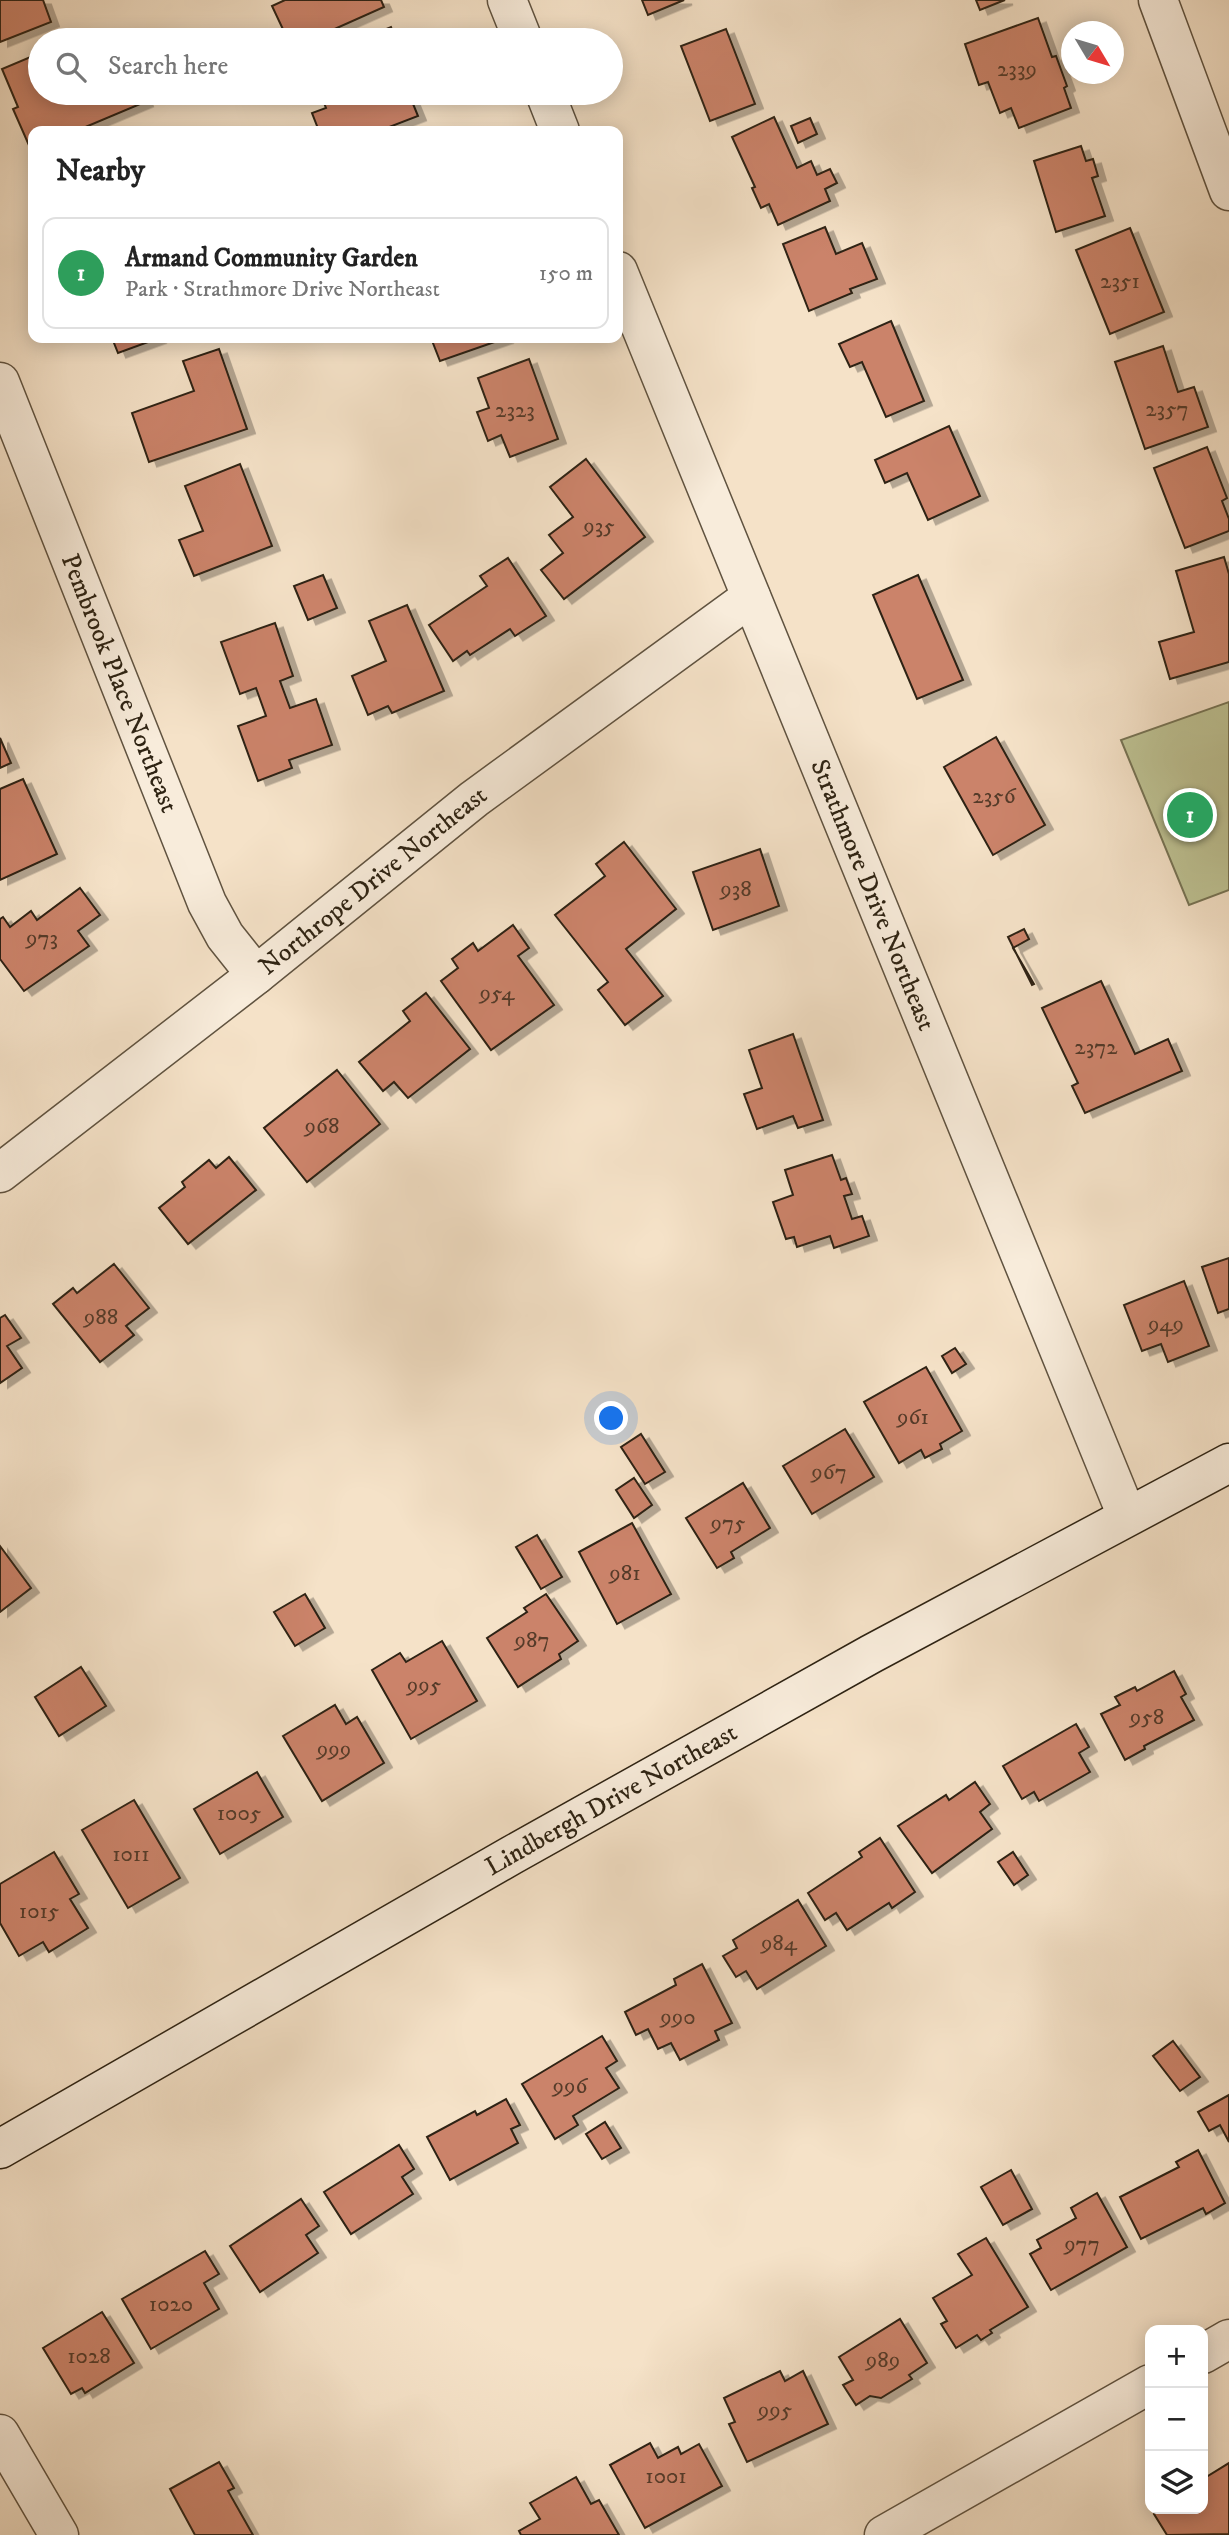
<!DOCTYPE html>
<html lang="en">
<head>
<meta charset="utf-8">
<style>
  :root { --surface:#fff; --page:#f6f6f6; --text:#222; --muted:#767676; --line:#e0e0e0; --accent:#8f2418 }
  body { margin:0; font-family:"IM FELL DW Pica",serif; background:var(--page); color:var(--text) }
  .controls { position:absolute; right:21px; bottom:21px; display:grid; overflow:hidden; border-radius:14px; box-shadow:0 4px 18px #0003 }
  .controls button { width:63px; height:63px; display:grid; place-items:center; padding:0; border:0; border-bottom:2px solid var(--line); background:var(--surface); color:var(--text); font:35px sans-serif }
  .compass { position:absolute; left:1061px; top:21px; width:63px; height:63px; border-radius:50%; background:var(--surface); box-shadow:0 4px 18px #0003; rotate:128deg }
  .you { position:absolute; left:612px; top:1419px; width:24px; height:24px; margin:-18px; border:5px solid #fff; border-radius:50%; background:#1a73e8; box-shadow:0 0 0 10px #1a73e833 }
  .badge { display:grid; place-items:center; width:46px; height:46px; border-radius:50%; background:var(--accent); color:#fff; font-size:23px; font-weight:700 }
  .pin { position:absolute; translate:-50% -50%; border:4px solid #fff; box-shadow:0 2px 7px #0006 }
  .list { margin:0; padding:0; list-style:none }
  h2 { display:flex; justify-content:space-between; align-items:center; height:91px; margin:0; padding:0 28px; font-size:30px }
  h2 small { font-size:23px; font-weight:400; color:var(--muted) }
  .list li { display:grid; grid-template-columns:46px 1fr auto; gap:21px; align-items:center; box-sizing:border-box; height:112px; margin:0 14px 14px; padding:0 14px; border:2px solid var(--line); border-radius:14px }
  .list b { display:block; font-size:26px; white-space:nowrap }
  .list p { margin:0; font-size:23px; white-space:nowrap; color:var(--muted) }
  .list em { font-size:23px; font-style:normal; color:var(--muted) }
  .icon { flex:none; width:38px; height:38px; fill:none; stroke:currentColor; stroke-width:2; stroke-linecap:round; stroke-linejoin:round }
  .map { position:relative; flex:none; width:1229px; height:2535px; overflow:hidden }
  .search { position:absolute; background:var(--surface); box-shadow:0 4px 18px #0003; left:28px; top:28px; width:595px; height:77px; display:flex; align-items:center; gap:18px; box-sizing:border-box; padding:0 24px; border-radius:38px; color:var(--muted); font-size:26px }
  .panel { position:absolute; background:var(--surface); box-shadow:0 4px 18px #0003; left:28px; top:126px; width:595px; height:217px; border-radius:14px }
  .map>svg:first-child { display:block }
  .green { fill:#bec394; stroke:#767354; stroke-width:2 }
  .building { fill:#cb836b; stroke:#2e2313; stroke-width:2; filter:url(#shadow) }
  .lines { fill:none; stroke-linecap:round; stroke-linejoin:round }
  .minor-casing { stroke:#605340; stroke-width:41 }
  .secondary-casing { stroke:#2e2313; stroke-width:41 }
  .minor { stroke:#f8ecdb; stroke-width:38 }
  .secondary { stroke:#f8ecdb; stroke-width:38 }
  .labels { text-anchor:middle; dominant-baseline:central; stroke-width:7; stroke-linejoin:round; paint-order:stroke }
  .number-label { font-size:23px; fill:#553b29 }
  .street-label { font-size:26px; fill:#2e2313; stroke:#f8ecdb }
</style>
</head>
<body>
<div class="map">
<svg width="1229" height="2535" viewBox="0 0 1229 2535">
  <defs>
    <filter id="shadow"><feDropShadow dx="8" dy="4.5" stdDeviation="0" flood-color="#0004"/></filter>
  </defs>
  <rect width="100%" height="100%" fill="#f5e2c8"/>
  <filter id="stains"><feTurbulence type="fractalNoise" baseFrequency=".00286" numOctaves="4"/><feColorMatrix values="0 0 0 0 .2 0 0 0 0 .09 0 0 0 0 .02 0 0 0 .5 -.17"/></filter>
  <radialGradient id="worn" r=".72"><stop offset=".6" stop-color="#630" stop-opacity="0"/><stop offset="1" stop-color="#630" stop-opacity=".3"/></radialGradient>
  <polygon class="green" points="1229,702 1229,890 1189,905 1121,740"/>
  <g class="building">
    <polygon points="0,0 43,0 51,22 0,42"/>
    <polygon points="285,0 381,0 384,7 310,40 288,40 272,6"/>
    <polygon points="642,0 684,0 648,15"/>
    <polygon points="976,0 1005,0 980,10"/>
    <polygon points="1038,18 1052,57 1056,56 1067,86 1064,88 1071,108 1019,128 1011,108 1000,113 988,82 979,85 965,44"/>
    <polygon points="391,27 396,40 358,40 384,30"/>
    <polygon points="726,29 755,104 710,121 681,46"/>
    <polygon points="40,53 40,93 141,93 145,102 76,131 33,131 33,149 31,150 13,109 18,107 2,69"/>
    <polygon points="320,93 412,93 409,94 418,116 379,131 319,131 312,113 326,108"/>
    <polygon points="774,117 797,168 811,161 817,175 830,169 837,183 825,189 830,201 778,225 769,204 761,208 752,188 755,187 732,137"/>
    <polygon points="810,118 817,134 798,143 791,126"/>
    <polygon points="1081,146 1086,161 1093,159 1098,176 1092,178 1105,216 1056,232 1034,161"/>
    <polygon points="825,227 836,254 862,243 877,279 850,289 852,293 809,311 783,244"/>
    <polygon points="1130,228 1164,312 1110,334 1076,250"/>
    <polygon points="891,321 924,401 886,417 862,362 850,367 839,344"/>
    <polygon points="112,338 159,338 118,353"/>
    <polygon points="431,338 506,338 440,361"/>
    <polygon points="1163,346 1178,392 1194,387 1208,427 1145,449 1115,362"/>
    <polygon points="219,349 247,429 149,462 132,413 194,391 183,361"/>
    <polygon points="529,359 558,439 510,457 501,435 488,441 477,412 489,408 478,378"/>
    <polygon points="949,426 980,496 928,520 907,473 885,483 875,460"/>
    <polygon points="1207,447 1227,498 1222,501 1229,519 1229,531 1185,548 1154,468"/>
    <polygon points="586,459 645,537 564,599 541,570 563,553 549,535 573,517 550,487"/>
    <polygon points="240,464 272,546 194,576 179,540 203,531 185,486"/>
    <polygon points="1224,557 1229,574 1229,662 1170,679 1159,642 1194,632 1176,571"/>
    <polygon points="508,558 546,616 515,636 510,629 470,655 467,651 453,661 429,625 487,586 480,576"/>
    <polygon points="323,575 337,608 308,620 294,586"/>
    <polygon points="918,575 963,680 917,699 873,595"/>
    <polygon points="407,605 444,691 392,713 388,706 368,715 352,676 386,661 369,621"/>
    <polygon points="275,623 293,676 280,681 290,708 316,699 332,745 289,760 292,768 258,781 238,726 266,716 256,688 240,694 221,642"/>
    <polygon points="996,737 1045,825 993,855 944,767"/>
    <polygon points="0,738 11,763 0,768"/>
    <polygon points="23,779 57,854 0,880 0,789"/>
    <polygon points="624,842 676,909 626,949 663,996 625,1025 598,990 608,982 555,915 605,876 596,864"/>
    <polygon points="760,849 779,906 713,930 693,872"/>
    <polygon points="80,888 100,915 78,931 89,946 24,991 0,959 0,919 3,917 10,927 31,911 37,920"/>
    <polygon points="513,925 529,948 518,956 554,1005 491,1050 441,981 458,968 452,959 473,943 478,951"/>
    <polygon points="1024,929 1029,939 1013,948 1034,984 1032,985 1008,937"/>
    <polygon points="1101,981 1135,1054 1168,1039 1182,1071 1085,1113 1072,1086 1078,1083 1042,1008"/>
    <polygon points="426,993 470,1049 408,1098 394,1082 383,1091 359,1062 410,1021 403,1011"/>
    <polygon points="793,1034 823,1120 798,1128 793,1116 757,1129 744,1094 762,1088 749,1050"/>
    <polygon points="337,1070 380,1124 307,1182 264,1128"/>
    <polygon points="832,1155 841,1180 846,1178 852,1194 844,1196 852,1219 862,1216 869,1236 834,1248 830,1236 797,1247 794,1237 786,1239 773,1202 793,1195 785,1170"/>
    <polygon points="229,1157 256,1190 188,1244 159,1208 185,1187 182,1182 209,1160 216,1168"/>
    <polygon points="1229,1258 1229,1309 1218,1313 1202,1267"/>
    <polygon points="114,1264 149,1308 126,1326 134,1335 100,1362 53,1304 73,1288 77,1293"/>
    <polygon points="1184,1281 1209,1346 1168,1362 1161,1344 1142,1351 1124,1305"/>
    <polygon points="5,1315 21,1338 7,1346 22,1368 0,1383 0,1318"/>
    <polygon points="955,1348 966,1364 952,1373 942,1356"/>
    <polygon points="926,1367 962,1431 940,1444 942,1449 925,1458 921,1450 899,1463 864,1402"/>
    <polygon points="845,1429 874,1477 812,1514 783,1466"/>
    <polygon points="641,1434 665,1472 645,1484 621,1447"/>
    <polygon points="634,1478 652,1505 634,1518 616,1490"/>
    <polygon points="743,1483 770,1528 731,1552 734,1558 717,1568 686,1518"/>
    <polygon points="632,1523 671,1594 617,1624 579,1552"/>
    <polygon points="537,1535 562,1577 541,1589 516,1547"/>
    <polygon points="0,1546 31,1588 0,1612"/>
    <polygon points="305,1594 325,1628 295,1646 274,1612"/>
    <polygon points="546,1594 578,1641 559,1654 561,1659 518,1687 487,1638 527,1612 524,1608"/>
    <polygon points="442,1641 477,1701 411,1739 372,1670 400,1653 406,1662"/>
    <polygon points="81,1667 106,1706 59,1736 35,1697"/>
    <polygon points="1174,1671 1186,1694 1181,1697 1194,1720 1144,1746 1145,1749 1125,1760 1101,1714 1120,1705 1115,1697 1135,1687 1137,1691"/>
    <polygon points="335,1705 346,1724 357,1717 384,1763 322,1801 283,1736"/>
    <polygon points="1076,1724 1089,1747 1079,1753 1090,1772 1039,1801 1034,1792 1022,1799 1003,1766"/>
    <polygon points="257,1772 283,1817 220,1854 194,1809"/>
    <polygon points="975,1782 990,1804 980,1812 992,1829 932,1873 898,1826 946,1795 949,1800"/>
    <polygon points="134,1800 180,1878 128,1908 82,1830"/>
    <polygon points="880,1838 915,1892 892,1908 889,1903 847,1930 836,1913 825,1920 808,1893 862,1857 859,1852"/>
    <polygon points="54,1852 79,1894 70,1899 88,1928 49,1952 43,1942 19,1956 0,1923 0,1884"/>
    <polygon points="1013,1852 1028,1875 1014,1885 998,1862"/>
    <polygon points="798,1900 826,1946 757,1989 746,1971 736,1977 723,1956 737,1948 733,1940"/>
    <polygon points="702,1964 732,2023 715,2031 719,2040 680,2060 671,2043 658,2049 648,2029 636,2035 625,2012 676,1985 674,1979"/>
    <polygon points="602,2036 617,2061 606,2068 619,2088 573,2116 578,2125 555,2139 522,2084"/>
    <polygon points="1173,2041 1200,2077 1180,2091 1153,2056"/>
    <polygon points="1229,2095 1229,2142 1220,2125 1209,2131 1198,2112"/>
    <polygon points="506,2099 520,2125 511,2129 518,2143 450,2180 427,2137 475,2111 477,2115"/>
    <polygon points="605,2122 621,2148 602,2159 586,2134"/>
    <polygon points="399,2145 414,2169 402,2177 413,2194 351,2234 324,2192"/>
    <polygon points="1198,2150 1225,2203 1206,2214 1203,2208 1141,2239 1120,2197 1179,2167 1176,2162"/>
    <polygon points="1011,2170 1032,2209 1003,2225 981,2187"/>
    <polygon points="1097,2193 1127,2247 1051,2290 1030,2254 1041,2248 1037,2240 1076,2218 1071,2208"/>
    <polygon points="301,2199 319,2226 306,2235 318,2253 260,2292 230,2246"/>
    <polygon points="986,2238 1028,2307 990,2330 992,2333 981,2340 977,2335 956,2348 941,2324 947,2321 933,2298 972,2275 958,2254"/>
    <polygon points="205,2251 219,2274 204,2283 219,2309 151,2349 122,2299"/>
    <polygon points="102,2312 134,2363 85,2393 82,2388 71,2394 43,2348"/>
    <polygon points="900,2319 927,2363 909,2375 912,2379 881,2398 870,2396 856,2405 843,2385 853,2380 839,2357"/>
    <polygon points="780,2371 785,2381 803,2371 828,2424 747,2462 729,2424 735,2422 724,2398"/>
    <polygon points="650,2443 658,2458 678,2447 681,2454 699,2444 722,2486 645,2528 610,2465"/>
    <polygon points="219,2462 234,2488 228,2491 253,2535 195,2535 170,2489"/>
    <polygon points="1229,2463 1229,2534 1167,2535 1154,2514 1163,2509 1203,2509 1203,2479"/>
    <polygon points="576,2477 591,2504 599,2500 619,2535 521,2535 519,2531 540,2519 530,2503"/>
  </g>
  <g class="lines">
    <g class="minor-casing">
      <g id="minor">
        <polyline points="507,0 523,40"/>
        <polyline points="1158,0 1229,191"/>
        <polyline points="545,93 560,131"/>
        <path id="s1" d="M618 271 1127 1516"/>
        <path id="s2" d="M0 382 207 903 225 936 256 975"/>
        <path id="s3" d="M0 1173 256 975 474 799 751 597"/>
        <polyline points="1203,2354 1229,2339"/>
        <polyline points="0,2434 59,2535"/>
        <polyline points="884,2535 1150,2384"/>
      </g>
    </g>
    <g class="secondary-casing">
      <g id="secondary">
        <path id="s4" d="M0 2149 512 1855 871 1654 1229 1463"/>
      </g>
    </g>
    <use href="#minor" class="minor"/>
    <use href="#secondary" class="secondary"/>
  </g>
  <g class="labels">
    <g class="number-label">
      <text x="1017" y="69">2339</text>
      <text x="1120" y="281">2351</text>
      <text x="1167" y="409">2357</text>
      <text x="515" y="410">2323</text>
      <text x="599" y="526">935</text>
      <text x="994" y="796">2356</text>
      <text x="736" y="889">938</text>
      <text x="42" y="938">973</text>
      <text x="497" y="993">954</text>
      <text x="1096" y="1047">2372</text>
      <text x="322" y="1126">968</text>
      <text x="101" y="1317">988</text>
      <text x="1166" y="1324">949</text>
      <text x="913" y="1417">961</text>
      <text x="829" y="1472">967</text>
      <text x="728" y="1523">975</text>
      <text x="625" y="1573">981</text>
      <text x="532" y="1640">987</text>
      <text x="424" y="1685">995</text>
      <text x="1147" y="1717">958</text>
      <text x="334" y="1749">999</text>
      <text x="239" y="1813">1005</text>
      <text x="131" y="1854">1011</text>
      <text x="39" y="1911">1015</text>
      <text x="779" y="1943">984</text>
      <text x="678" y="2017">990</text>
      <text x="570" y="2086">996</text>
      <text x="1082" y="2244">977</text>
      <text x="171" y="2304">1020</text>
      <text x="89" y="2356">1028</text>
      <text x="883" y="2360">989</text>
      <text x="775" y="2410">995</text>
      <text x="666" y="2476">1001</text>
    </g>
    <g class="street-label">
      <text stroke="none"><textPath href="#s2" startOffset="324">Pembrook Place Northeast</textPath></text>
      <text stroke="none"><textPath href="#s3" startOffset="474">Northrope Drive Northeast</textPath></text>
      <text stroke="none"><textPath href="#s1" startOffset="674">Strathmore Drive Northeast</textPath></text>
      <text stroke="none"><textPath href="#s4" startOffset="704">Lindbergh Drive Northeast</textPath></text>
    </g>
  </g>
  <rect width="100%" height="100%" filter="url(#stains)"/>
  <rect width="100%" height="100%" fill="url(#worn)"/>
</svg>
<div class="controls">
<button>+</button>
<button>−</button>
<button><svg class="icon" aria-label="layers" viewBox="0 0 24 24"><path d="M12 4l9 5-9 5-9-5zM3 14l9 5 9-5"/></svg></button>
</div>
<svg class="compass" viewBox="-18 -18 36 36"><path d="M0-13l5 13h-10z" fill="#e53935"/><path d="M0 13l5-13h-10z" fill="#767676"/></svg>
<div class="you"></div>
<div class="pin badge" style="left:1190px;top:815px;background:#2e9e5b">1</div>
<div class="search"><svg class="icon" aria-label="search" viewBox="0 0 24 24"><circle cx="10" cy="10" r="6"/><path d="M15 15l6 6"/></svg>Search here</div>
<section class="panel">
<h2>Nearby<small></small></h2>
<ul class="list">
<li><span class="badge" style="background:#2e9e5b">1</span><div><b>Armand Community Garden</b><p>Park · Strathmore Drive Northeast</p></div><em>150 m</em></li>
</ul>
</section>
</div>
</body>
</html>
